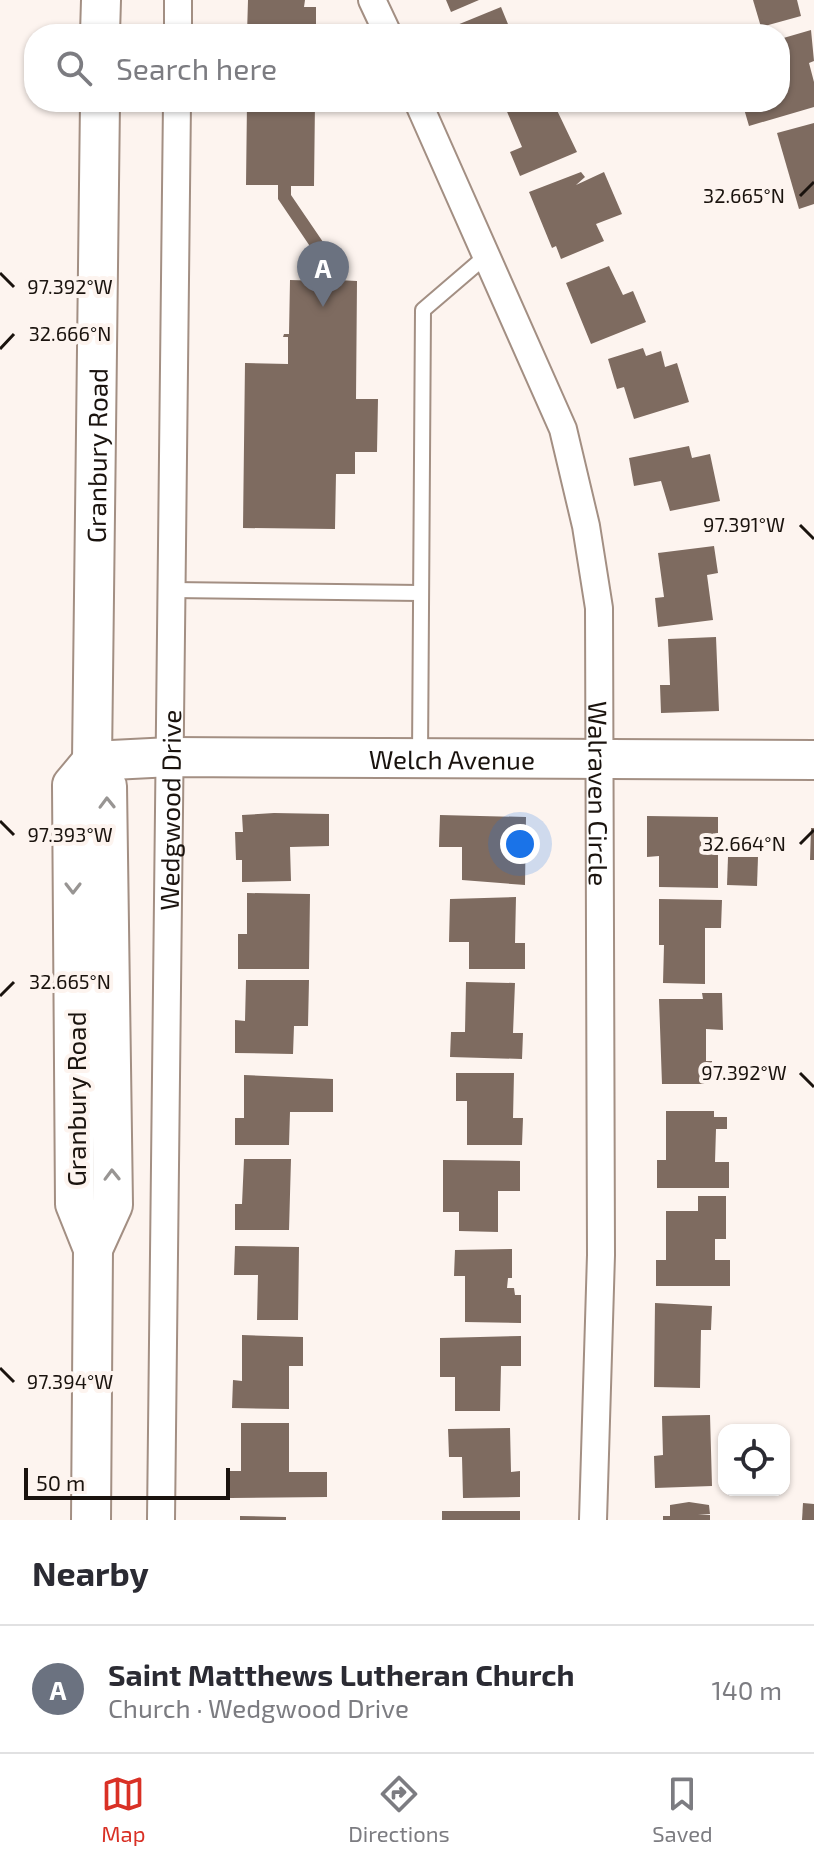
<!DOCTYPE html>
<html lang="en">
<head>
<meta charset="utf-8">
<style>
  :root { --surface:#fff; --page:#f7f7f7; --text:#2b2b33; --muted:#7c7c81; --line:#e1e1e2; --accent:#d93025 }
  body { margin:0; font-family:"Exo 2",sans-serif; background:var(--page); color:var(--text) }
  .controls { position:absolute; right:24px; bottom:24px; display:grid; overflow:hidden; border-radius:16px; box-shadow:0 2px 6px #0004 }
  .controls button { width:72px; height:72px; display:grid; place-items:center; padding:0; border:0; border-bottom:2px solid var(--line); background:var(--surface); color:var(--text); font:40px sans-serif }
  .scale { position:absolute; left:24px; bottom:20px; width:206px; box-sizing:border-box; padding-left:8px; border:4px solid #1a130e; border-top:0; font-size:22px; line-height:28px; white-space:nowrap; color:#1a130e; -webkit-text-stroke:6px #fdf4ef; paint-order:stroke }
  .you { position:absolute; left:520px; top:844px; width:28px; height:28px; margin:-20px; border:6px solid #fff; border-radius:50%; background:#1a73e8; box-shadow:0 0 0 12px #1a73e833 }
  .badge { display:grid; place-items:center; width:52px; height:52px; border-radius:50%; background:var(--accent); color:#fff; font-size:26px; font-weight:700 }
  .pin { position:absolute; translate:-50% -66px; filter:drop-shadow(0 2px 4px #0008) }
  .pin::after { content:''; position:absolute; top:42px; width:28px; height:24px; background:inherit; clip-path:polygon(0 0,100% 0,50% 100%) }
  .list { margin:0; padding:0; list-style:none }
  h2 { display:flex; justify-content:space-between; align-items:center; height:104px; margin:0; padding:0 32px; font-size:34px }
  h2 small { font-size:26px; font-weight:400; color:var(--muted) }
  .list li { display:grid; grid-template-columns:52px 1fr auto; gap:24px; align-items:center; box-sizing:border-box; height:128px; padding:0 32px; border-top:2px solid var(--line) }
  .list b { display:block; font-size:30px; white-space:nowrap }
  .list p { margin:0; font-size:26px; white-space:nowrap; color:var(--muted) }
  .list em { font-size:26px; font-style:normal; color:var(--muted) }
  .icon { flex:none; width:44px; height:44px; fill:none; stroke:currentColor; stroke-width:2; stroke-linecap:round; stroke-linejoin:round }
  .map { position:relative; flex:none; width:814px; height:1520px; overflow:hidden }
  .search { position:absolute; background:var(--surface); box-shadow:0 2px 6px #0004; left:24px; right:24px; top:24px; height:88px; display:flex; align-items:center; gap:20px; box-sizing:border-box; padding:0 28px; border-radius:32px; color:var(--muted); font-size:30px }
  .sheet { height:232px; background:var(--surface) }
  nav { display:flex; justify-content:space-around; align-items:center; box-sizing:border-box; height:112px; border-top:2px solid var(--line); background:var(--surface); font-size:22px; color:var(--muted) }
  nav a { display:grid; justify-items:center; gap:4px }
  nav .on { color:var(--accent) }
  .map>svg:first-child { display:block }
  .building { fill:#7e6b60 }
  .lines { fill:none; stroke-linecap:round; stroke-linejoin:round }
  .lane-casing { stroke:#a38f83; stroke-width:18 }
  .street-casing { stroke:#a38f83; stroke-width:30 }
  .secondary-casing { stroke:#a38f83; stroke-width:42 }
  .lane { stroke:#fff; stroke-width:14 }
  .street { stroke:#fff; stroke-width:26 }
  .secondary { stroke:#fff; stroke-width:38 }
  .oneway { stroke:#989593 }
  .ticks { fill:none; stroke:#1a130e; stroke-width:3 }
  .labels { text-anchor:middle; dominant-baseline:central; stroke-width:8; stroke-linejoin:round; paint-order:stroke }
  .street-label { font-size:26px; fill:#1a130e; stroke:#fdf4ef }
  .ticks-label { font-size:20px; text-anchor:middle; fill:#1a130e; stroke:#fdf4ef; stroke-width:8; stroke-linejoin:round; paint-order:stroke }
</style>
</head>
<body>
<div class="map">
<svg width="814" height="1520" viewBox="0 0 814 1520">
  <rect width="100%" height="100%" fill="#fdf4ef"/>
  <g class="building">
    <polygon points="248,0 305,0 304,7 316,7 316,34 247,34"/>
    <polygon points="446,0 479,0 451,12"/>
    <polygon points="753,0 797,0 801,16 761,27"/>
    <polygon points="501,7 512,34 460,34 457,25"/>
    <polygon points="811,30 814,61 809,63 814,82 814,107 749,126 742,102 780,102 780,39"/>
    <polygon points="247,102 315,102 314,186 291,186 291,195 338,264 337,280 357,281 356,399 378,399 377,452 355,452 355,474 336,474 335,529 243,528 245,363 288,364 288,337 283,337 284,334 289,334 290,280 325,281 326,270 278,199 278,185 246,185"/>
    <polygon points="516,102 553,102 577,152 520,176 510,152 522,147 505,107"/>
    <polygon points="814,123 814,204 799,209 777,133"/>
    <polygon points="581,172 585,177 576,185 604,172 622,214 596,224 604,241 561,259 556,246 552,248 529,192"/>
    <polygon points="609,266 623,295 633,291 646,322 591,344 566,283"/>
    <polygon points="643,348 646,356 661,351 665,367 677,363 689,402 634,419 624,387 617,389 608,359"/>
    <polygon points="689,446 692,458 710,454 720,501 670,511 661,481 634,486 629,458"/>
    <polygon points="714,546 718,573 707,575 713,620 658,627 655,598 664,597 658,553"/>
    <polygon points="716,637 719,711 661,713 660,685 670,685 668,639"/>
    <polygon points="274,813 329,814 329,846 290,847 291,881 242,882 242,860 236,860 235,832 243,832 242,815"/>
    <polygon points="440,815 526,817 525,885 462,880 462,847 439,847"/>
    <polygon points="647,816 718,817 718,888 659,887 659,856 647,857"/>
    <polygon points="811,828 814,828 814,860 810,860"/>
    <polygon points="728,857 758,857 757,886 727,885"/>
    <polygon points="247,893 310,894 309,969 238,969 238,934 247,934"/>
    <polygon points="516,897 515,943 525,943 525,969 469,969 469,942 449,942 450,899"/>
    <polygon points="659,899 722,900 721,928 705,928 705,984 663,983 664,945 659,945"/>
    <polygon points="246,980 309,980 308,1026 294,1026 293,1054 235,1053 235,1020 245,1021"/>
    <polygon points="466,982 515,983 513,1033 523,1033 522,1059 450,1057 451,1032 465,1032"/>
    <polygon points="702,993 722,993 723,1030 706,1029 706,1061 712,1061 712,1076 706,1077 706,1084 662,1084 659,999 703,999"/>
    <polygon points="456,1073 514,1073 513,1118 523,1118 522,1145 467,1145 467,1101 456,1101"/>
    <polygon points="244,1075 333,1079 333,1112 290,1112 289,1145 235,1145 235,1118 244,1118"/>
    <polygon points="666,1111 714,1111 714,1117 727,1117 727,1129 716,1129 715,1162 729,1162 729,1188 657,1188 657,1160 666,1160"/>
    <polygon points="244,1159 291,1159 289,1230 235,1230 235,1204 242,1204"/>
    <polygon points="443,1160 520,1161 520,1191 498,1191 498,1232 459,1231 459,1212 443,1212"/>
    <polygon points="698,1196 726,1196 726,1239 715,1239 715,1260 730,1260 730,1286 656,1286 656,1260 666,1260 666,1211 698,1211"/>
    <polygon points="235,1246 299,1247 298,1320 257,1320 258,1275 234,1275"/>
    <polygon points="512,1249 512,1278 508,1278 507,1288 514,1288 515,1295 521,1295 521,1323 465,1322 465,1276 454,1276 455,1250"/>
    <polygon points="655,1303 712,1306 711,1330 701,1330 700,1388 654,1387"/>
    <polygon points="242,1335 303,1337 303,1366 289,1366 289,1409 232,1408 233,1380 242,1381"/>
    <polygon points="521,1336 521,1366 501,1366 500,1411 455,1411 455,1377 440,1377 440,1338"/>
    <polygon points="710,1415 712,1486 655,1488 654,1456 663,1455 662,1416"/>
    <polygon points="241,1423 289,1423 289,1472 327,1472 327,1497 230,1498 230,1471 241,1471"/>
    <polygon points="510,1428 511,1472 520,1471 520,1497 463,1498 462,1457 449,1457 448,1429"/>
    <polygon points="689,1502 709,1505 710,1514 698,1514 710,1515 710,1520 663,1520 663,1516 670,1516 670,1505"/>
    <polygon points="803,1503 814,1504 814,1520 802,1520"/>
    <rect x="442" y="1511" width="78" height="9"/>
    <polygon points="240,1516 286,1517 286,1520 240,1520"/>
  </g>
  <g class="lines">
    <g class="lane-casing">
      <g id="lane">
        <polyline points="172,590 420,593"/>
        <polyline points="420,757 423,310 486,256"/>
      </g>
    </g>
    <g class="street-casing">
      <g id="street">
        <polyline points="372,0 388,34"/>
        <polyline points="178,34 178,0"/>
        <path id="s1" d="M418 102 563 429 586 526 599 608 601 1255 593 1520"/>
        <path id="s2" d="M161 1520 177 102"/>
      </g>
    </g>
    <g class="secondary-casing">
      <g id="secondary">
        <polyline points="100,34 101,0"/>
        <path id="s3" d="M92 761 171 757 814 760"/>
        <path id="s4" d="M93 1249 113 1205 107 786 92 761 100 102"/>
        <polyline points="91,1520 93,1249 75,1204 72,785 92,761"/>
      </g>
    </g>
    <use href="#lane" class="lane"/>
    <use href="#street" class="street"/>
    <use href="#secondary" class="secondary"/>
  </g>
  <defs><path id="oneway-chevron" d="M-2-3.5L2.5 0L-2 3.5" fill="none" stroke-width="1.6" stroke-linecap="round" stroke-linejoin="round" transform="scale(2)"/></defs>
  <g class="oneway">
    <use href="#oneway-chevron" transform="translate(107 803) rotate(-91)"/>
    <use href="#oneway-chevron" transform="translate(73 888) rotate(90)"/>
    <use href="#oneway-chevron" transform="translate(112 1175) rotate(-91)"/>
  </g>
  <path class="ticks" d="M800 196 814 182M0 273 14 287M0 349 14 334M800 525 814 539M0 821 14 835M800 844 814 830M0 996 14 982M800 1073 814 1087M0 1368 14 1382"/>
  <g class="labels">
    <g class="street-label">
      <text stroke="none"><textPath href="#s4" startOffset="802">Granbury Road</textPath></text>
      <text stroke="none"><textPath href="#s3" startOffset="360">Welch Avenue</textPath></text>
      <text stroke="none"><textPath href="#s1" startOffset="726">Walraven Circle</textPath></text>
      <text stroke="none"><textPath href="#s2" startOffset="710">Wedgwood Drive</textPath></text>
      <text transform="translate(75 1099) rotate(-90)">Granbury Road</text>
    </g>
  </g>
  <g class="ticks-label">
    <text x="744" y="203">32.665°N</text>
    <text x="70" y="294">97.392°W</text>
    <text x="70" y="341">32.666°N</text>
    <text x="744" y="532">97.391°W</text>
    <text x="70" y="842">97.393°W</text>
    <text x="744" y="851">32.664°N</text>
    <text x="70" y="989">32.665°N</text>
    <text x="744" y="1080">97.392°W</text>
    <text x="70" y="1389">97.394°W</text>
  </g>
</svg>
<div class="controls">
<button><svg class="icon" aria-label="locate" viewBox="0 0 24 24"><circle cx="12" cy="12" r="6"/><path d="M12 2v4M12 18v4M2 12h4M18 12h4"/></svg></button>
</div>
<div class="scale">50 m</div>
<div class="you"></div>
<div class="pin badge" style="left:323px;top:307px;background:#6b7280">A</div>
<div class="search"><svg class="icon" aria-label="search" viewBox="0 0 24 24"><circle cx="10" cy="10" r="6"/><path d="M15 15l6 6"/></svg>Search here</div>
</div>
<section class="sheet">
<h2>Nearby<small></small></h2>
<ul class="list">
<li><span class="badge" style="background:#6b7280">A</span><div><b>Saint Matthews Lutheran Church</b><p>Church · Wedgwood Drive</p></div><em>140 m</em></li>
</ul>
</section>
<nav>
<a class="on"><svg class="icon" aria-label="map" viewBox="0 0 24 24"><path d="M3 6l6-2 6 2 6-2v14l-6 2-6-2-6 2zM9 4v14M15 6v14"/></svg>Map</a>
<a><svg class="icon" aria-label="directions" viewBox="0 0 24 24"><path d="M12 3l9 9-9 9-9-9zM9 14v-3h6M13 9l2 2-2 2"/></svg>Directions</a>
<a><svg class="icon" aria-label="saved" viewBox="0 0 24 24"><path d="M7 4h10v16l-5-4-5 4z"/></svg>Saved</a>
</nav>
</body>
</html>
